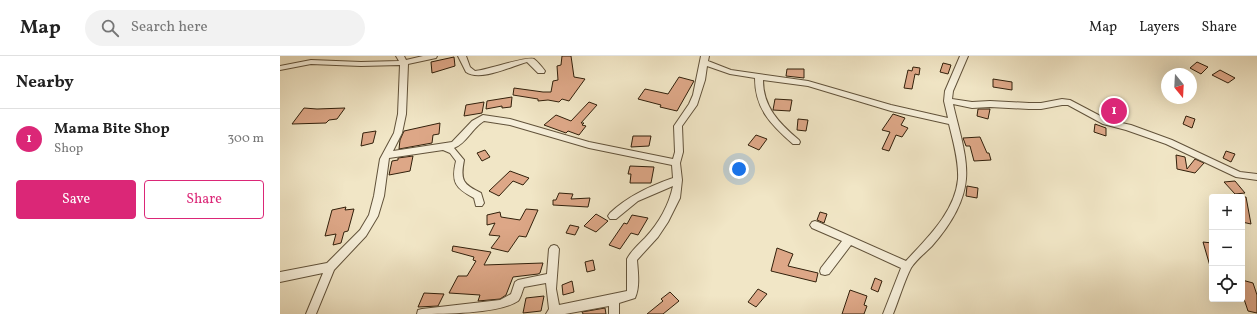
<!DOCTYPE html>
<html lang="en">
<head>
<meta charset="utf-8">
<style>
  :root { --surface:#fff; --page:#f2f2f2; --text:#222; --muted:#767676; --line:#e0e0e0; --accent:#db2777 }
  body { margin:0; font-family:Vollkorn,serif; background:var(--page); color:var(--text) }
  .controls { position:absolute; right:12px; bottom:12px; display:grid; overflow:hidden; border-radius:4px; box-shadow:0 4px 16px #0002 }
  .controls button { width:36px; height:36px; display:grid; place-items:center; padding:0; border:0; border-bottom:1px solid var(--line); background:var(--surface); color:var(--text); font:20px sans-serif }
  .compass { position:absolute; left:881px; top:12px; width:36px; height:36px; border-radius:50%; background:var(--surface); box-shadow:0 4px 16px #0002; rotate:162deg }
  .you { position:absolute; left:459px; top:113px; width:14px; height:14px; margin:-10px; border:3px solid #fff; border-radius:50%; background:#1a73e8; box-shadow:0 0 0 6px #1a73e833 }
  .badge { display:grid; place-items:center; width:26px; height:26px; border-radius:50%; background:var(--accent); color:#fff; font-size:13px; font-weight:700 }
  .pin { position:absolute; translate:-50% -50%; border:2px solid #fff; box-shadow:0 1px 4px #0006 }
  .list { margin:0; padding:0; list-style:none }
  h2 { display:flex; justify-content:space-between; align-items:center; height:52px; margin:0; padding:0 16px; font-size:17px }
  h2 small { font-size:13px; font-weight:400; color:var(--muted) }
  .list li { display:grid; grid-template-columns:26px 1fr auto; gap:12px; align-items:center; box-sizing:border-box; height:60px; padding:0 16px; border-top:1px solid var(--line) }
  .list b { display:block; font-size:15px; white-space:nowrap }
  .list p { margin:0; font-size:13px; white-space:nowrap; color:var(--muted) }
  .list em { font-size:13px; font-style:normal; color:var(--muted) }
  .actions { display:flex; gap:8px; padding:12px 16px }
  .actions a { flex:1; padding:9px 0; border:1px solid var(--accent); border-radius:4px; text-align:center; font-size:14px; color:var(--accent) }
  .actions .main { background:var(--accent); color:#fff }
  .icon { flex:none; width:22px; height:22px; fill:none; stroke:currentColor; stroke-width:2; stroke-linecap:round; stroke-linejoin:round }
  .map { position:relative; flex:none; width:977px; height:258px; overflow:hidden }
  header { display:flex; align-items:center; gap:24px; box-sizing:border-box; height:56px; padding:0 20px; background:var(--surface); border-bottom:1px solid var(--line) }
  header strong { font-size:19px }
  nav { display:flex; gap:22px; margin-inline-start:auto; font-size:14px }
  .search { width:280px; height:36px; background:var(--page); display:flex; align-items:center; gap:10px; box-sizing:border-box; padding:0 14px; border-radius:22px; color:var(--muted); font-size:15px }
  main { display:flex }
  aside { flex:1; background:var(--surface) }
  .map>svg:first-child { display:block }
  .building { fill:#dda787; stroke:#31200b }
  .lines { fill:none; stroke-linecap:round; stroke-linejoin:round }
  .street-casing { stroke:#61523a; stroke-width:2 }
  .street { fill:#f6efda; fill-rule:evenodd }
</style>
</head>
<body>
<header>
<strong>Map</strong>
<div class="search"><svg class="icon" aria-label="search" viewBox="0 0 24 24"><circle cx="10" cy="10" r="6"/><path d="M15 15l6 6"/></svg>Search here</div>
<nav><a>Map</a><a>Layers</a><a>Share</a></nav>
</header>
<main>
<aside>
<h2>Nearby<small></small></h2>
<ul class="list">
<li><span class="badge">1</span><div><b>Mama Bite Shop</b><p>Shop</p></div><em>300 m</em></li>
</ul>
<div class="actions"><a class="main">Save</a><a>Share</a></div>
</aside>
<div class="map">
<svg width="977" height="258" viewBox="0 0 977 258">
  <rect width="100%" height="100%" fill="#f1e6c6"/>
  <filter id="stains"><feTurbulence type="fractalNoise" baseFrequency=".005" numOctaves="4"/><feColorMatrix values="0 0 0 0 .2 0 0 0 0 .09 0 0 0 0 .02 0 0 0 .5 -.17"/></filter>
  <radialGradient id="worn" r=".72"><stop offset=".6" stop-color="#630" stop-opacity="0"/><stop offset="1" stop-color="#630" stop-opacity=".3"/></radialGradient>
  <g class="building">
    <polygon points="282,0 291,0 294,21 305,23 289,45 282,43 279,46 268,44 258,45 258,43 233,39 234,32 263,36 271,36 273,25 278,24 277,10 281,9"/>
    <polygon points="174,1 175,10 152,17 151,6"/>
    <polygon points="917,6 928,11 921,18 910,12"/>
    <polygon points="663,7 671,9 668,18 660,16"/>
    <polygon points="633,11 640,12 639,19 635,18 632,33 624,32 628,14 632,15"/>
    <polygon points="507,13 524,13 524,22 506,20"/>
    <polygon points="940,14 955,22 948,27 932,19"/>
    <polygon points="399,21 414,25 397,55 380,51 381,49 358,43 365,33 388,38"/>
    <polygon points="713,23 732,26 732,34 713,31"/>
    <polygon points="232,41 231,51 222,52 222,50 206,53 207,45"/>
    <polygon points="495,43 512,44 510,55 493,54"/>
    <polygon points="204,46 202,57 184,60 186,49"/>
    <polygon points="309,46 317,49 301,67 304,67 302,69 306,70 299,79 288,75 286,77 264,69 276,59 291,65"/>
    <polygon points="24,52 37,53 65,52 57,63 49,64 46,67 12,68"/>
    <polygon points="698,53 710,53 708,63 697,60"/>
    <polygon points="613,58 625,62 621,69 628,72 622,81 616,79 609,95 602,93 610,76 602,74"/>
    <polygon points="906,60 915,63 912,72 903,68"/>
    <polygon points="518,63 528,64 526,75 517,74"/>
    <polygon points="160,67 159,78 153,79 152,87 119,93 120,84 124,75"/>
    <polygon points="815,68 826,72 826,80 814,76"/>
    <polygon points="96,75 93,87 81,90 83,77"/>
    <polygon points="476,79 487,83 479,94 468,89"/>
    <polygon points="353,80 371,80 369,90 351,91"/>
    <polygon points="700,81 707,97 709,97 711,104 694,105 690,90 686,90 683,82"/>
    <polygon points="205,94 210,101 202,105 197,97"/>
    <polygon points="946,95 955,98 951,106 943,102"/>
    <polygon points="896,99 905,101 907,113 915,103 924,107 915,117 897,113"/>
    <polygon points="133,100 130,115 109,119 112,105 118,104 118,102"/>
    <polygon points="350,110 374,111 371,127 350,127 351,118 348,118"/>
    <polygon points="230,115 249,122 243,129 233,125 219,140 209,135"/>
    <polygon points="955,125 965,137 955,138 944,126"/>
    <polygon points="687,130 698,132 697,142 686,140"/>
    <polygon points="279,137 293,138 291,143 310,142 308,151 273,149 273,144 276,144"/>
    <polygon points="962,141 966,141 971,168 962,166"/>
    <polygon points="66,151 65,154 74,153 68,175 64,176 61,187 53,189 56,178 45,180 52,154"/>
    <polygon points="246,153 258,154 246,181 239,180 228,196 211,192 220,180 209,179 215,167 207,169 207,159 220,156 221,161 240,164"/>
    <polygon points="540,156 547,158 544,167 537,164"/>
    <polygon points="316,158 328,165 316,176 304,170"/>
    <polygon points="352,159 368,162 358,179 351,177 340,193 329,189 344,167 347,168"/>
    <polygon points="290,169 299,171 295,179 286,177"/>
    <polygon points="923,186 932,187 932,210 930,210"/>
    <polygon points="173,190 211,196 204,209 263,207 260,217 258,218 233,221 226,239 220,243 198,245 200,239 169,237 178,220 187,220 196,205 193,204 194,201 172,195"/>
    <polygon points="497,192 513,198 508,210 538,217 536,226 491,215"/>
    <polygon points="313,204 315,214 307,216 305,206"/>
    <polygon points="595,222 602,225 598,236 591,233"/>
    <polygon points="962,224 973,227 977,239 977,257 968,255 964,243 962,243"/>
    <polygon points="292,225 294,236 283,239 282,229"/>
    <polygon points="478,233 487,238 476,251 468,246"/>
    <polygon points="570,234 587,240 584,249 587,250 584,258 562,258"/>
    <polygon points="390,236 399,245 383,258 367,258 383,245 381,243"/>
    <polygon points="144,237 164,238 158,250 138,251"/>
    <polygon points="264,240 261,255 243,257 246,242"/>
    <polygon points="325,252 326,258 303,258 302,256"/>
  </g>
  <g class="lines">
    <g class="street-casing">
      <g id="street">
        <path d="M116 0H124L126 4 143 0H157L156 2 128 8 126 58 122 77 113 95 172 86 192 65 203 59 230 63 309 86 393 103 395 96 394 70 409 48 413 39 421 0H429L428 5 451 14 528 25 611 49 668 62 664 45 665 35 680 0H688L673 35 672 43 692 46 710 45 749 47H761L782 43 790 44 828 64 851 69 892 84 960 116 977 118V124L956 121 886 88 846 74 823 68 788 49H782L761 53H749L710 51 692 52 673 48C678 71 688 100 686 123 684 148 668 172 652 190 645 197 636 204 631 212 625 223 618 246 613 258H603L621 212 571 189 549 218 545 219 541 218 540 215 541 212 562 185 532 172 530 169 532 166 535 165 538 166 626 205C647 182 675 156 678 123 679 105 673 85 669 68L611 55 528 30 483 24C483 51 499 67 519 84L520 86 519 88H513C491 69 475 53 475 22L450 18 427 10 425 24 417 49 402 70 403 96 400 107 402 124 400 142 388 166 378 181 357 204C358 217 360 231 355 242L339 247V258H329V250L285 258H266L269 253 266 227 244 231C242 235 241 242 238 245 219 258 162 258 137 258L138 254 142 253 220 244 231 238 235 226 238 224 267 218 269 193 271 190 274 189 277 190 279 193 276 233 279 249 347 235V203C351 195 359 188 365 182 379 167 389 149 393 130L358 145 336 163H330L328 160 330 157C348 140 370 130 393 122L392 109 309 92 230 69 204 65C192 72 187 87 174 92L184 104C180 125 183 128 201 137L204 147 202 150H196L194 142C175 132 171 126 176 105L170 97 163 94 109 102 104 140 98 160 86 180 54 214 36 258H26L43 217 0 226V216L47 207 80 174 89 159 94 140 100 103 114 77 118 58 120 9 81 10 31 8 0 14V10L31 4 81 6 119 5Z"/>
        <path d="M178 0H186L190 11 195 15C208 14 246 0 254 3 258 6 262 11 265 15L264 17H258L247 6C232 10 200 26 186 16Z"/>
      </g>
    </g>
    <use href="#street" class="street"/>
  </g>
  <rect width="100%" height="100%" filter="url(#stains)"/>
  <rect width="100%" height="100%" fill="url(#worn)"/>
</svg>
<div class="controls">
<button>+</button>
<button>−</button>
<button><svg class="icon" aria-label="locate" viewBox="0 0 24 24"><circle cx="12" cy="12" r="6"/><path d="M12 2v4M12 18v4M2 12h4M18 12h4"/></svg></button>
</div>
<svg class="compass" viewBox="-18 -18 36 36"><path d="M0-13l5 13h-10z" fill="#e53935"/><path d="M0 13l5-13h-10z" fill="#767676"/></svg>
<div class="you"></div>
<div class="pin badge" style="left:834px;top:55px">1</div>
</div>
</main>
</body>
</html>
